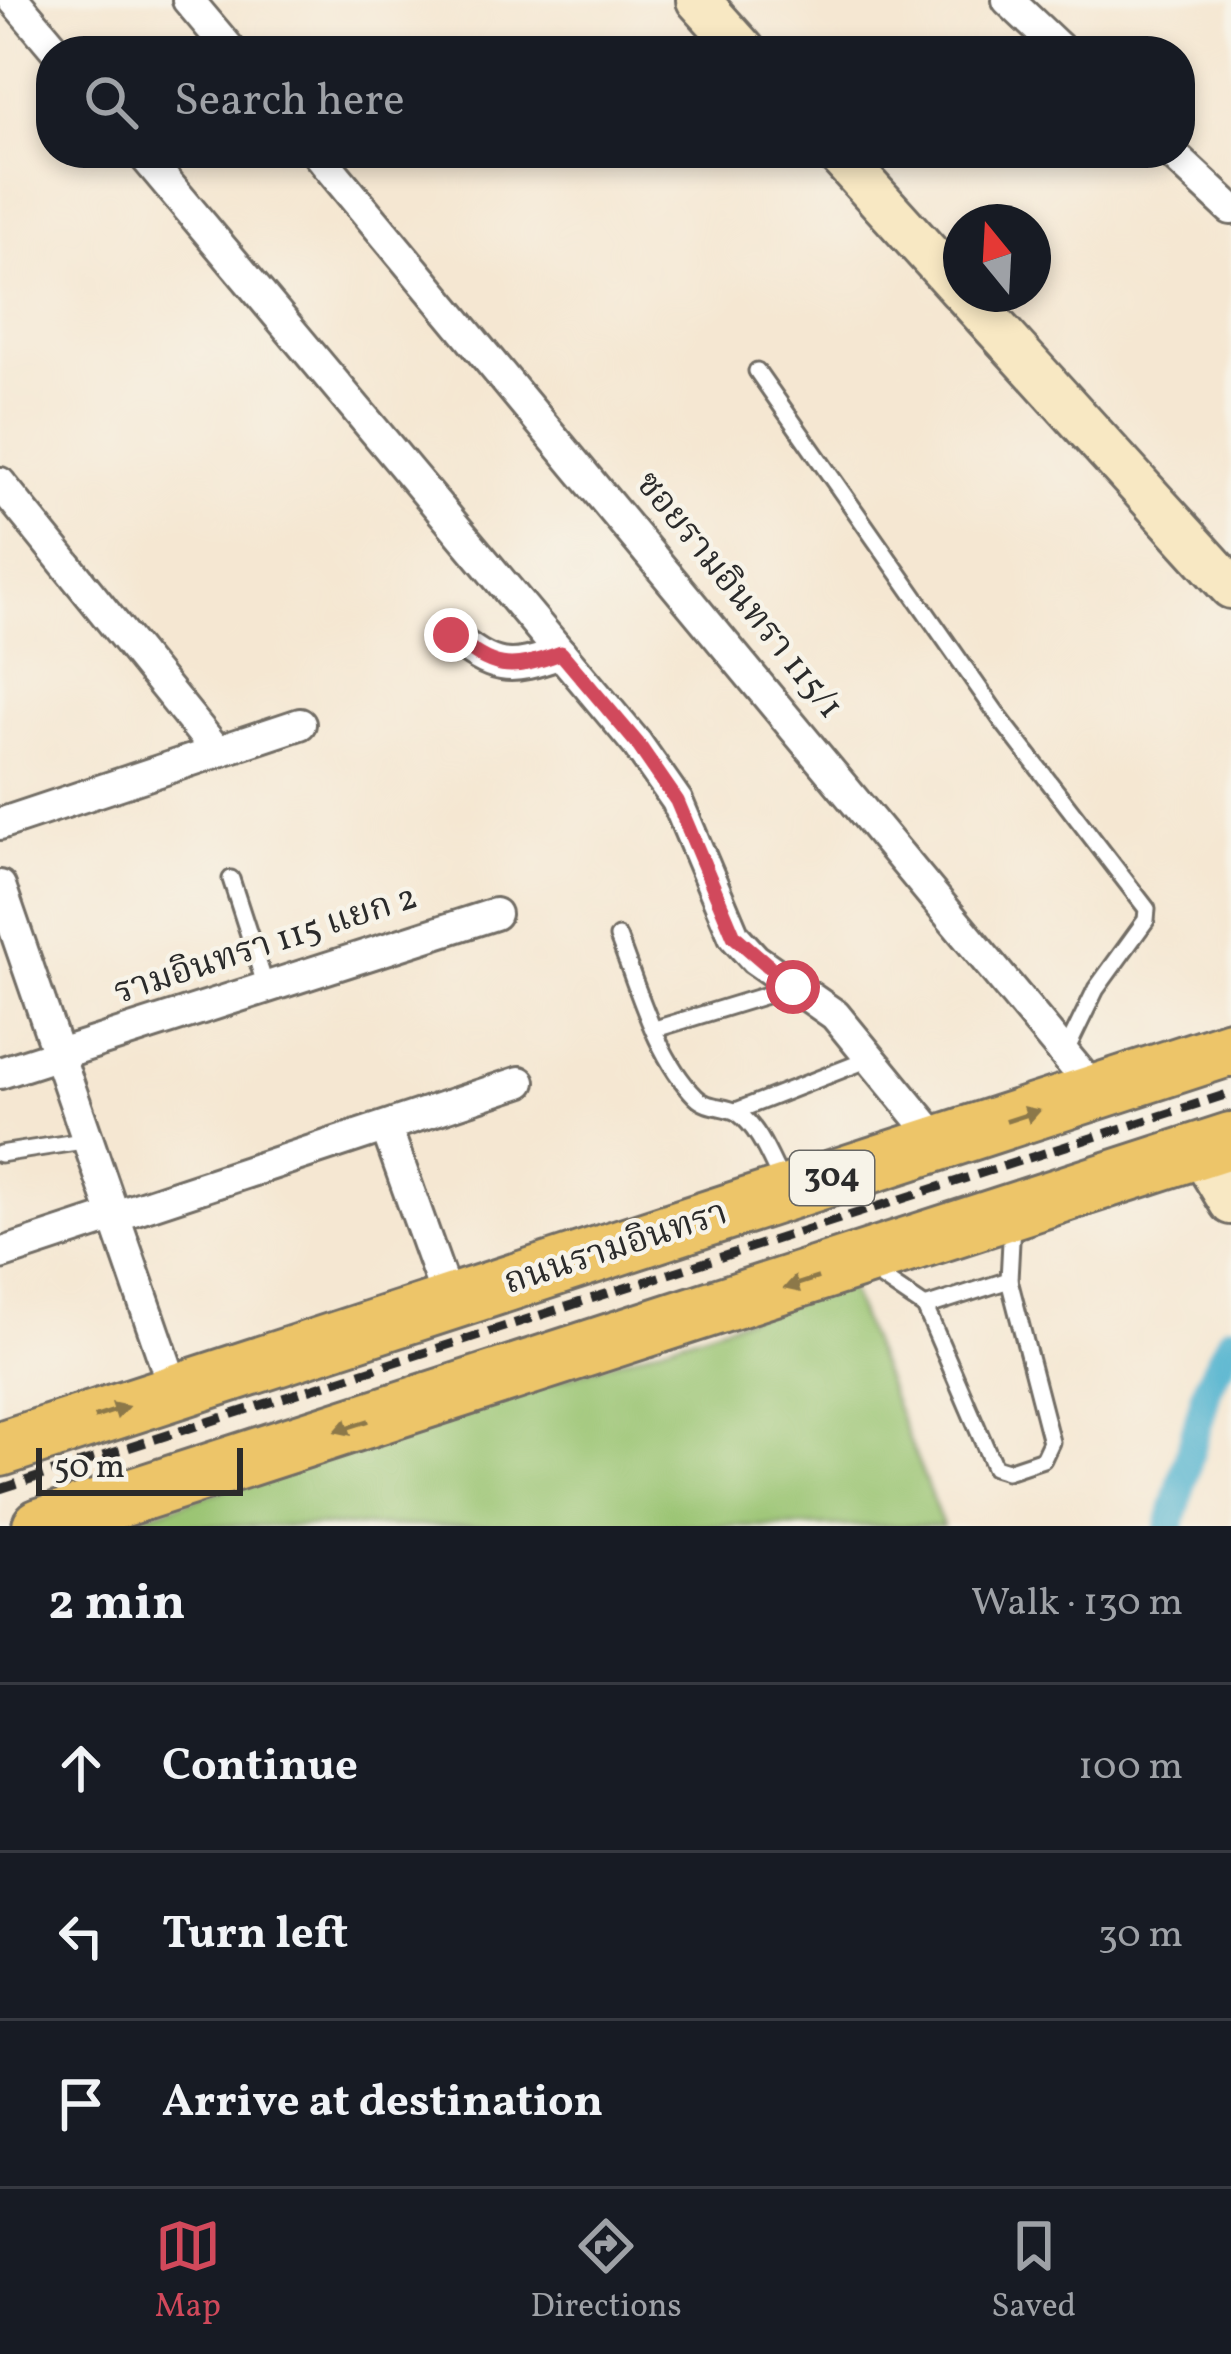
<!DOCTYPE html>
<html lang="en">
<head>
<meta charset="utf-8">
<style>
  :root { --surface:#171b24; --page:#20242c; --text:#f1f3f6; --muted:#9ea1a6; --line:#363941; --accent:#d1495b }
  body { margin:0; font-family:Vollkorn,"Noto Serif Thai",serif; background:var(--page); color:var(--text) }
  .compass { position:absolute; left:943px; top:204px; width:108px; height:108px; border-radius:50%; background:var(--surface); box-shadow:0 6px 18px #0003; rotate:342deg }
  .scale { position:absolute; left:36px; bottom:30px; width:207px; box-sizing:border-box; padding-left:12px; border:6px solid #2b2b2b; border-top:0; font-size:33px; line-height:42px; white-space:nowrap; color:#2b2b2b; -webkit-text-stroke:9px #f7f3e8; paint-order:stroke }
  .stop { position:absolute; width:36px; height:36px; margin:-27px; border:9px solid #d1495b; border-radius:50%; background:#fff }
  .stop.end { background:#d1495b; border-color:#fff; box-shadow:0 3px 12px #0008 }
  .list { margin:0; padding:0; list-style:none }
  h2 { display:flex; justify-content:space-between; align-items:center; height:156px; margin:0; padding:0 48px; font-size:51px }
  h2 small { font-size:39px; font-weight:400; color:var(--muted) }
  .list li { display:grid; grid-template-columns:78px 1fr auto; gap:36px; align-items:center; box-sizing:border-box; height:168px; padding:0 48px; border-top:3px solid var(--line) }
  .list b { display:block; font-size:45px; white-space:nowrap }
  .list em { font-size:39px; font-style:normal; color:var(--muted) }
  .icon { flex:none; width:66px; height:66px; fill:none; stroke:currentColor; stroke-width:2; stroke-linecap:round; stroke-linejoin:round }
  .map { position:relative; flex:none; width:1231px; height:1526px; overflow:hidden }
  .search { position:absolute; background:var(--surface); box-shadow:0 6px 18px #0003; left:36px; right:36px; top:36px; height:132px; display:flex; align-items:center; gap:30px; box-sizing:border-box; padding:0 42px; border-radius:48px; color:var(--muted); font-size:45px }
  .sheet { height:660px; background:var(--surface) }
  nav { display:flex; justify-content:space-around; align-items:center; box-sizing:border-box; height:168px; border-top:3px solid var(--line); background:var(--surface); font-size:33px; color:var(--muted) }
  nav a { display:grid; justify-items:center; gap:6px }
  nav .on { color:var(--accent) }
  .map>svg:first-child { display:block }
  .green { fill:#98c370; stroke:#62774e; stroke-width:3 }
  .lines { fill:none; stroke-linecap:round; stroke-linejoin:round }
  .canal { stroke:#50b2cf; stroke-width:30 }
  .lane-casing { stroke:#726d65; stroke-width:21 }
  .street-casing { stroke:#726d65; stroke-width:36 }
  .secondary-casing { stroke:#726d65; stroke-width:48 }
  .highway-casing { stroke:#726d65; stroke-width:60 }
  .lane { stroke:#fff; stroke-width:15 }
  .street { stroke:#fff; stroke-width:30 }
  .secondary { stroke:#f8e8c3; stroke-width:42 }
  .highway { stroke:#edc569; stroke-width:54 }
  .rail { stroke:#2b2b2b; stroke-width:9; stroke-dasharray:18 9; stroke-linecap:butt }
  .oneway { fill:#8c784a }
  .route { stroke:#d1495b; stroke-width:15 }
  .labels { text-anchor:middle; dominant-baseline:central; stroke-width:9; stroke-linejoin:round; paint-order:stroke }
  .shield { fill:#f7f3e8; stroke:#686764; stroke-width:3 }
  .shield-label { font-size:33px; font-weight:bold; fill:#2b2b2b }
  .street-label { font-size:36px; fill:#2b2b2b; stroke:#f7f3e8 }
</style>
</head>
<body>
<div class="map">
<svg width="1231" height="1526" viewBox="0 0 1231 1526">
  <rect width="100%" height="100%" fill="#f7f3e8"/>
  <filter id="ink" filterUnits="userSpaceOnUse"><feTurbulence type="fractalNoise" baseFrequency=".00833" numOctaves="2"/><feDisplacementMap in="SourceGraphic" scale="24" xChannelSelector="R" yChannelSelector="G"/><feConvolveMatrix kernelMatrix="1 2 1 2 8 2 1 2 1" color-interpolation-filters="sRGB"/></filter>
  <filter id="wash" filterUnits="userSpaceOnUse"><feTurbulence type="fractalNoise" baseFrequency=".004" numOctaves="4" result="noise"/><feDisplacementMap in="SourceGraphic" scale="48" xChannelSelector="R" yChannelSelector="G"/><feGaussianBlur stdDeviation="2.7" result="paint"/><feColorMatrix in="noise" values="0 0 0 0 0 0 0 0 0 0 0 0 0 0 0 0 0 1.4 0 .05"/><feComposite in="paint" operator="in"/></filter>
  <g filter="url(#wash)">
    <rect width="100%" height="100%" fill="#f5e7d2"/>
    <polygon class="green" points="848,1285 943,1526 113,1526"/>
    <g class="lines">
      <polyline class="canal" points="1170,1526 1209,1383 1231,1339"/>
    </g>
  </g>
  <g filter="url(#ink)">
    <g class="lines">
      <g class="lane-casing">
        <g id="lane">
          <polyline points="757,371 1002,721 1147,909 1146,920 1096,989 1066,1051"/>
          <polyline points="231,879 266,987"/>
          <path d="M618 937C638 988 656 1057 696 1097 708 1109 725 1105 738 1113 760 1129 771 1161 783 1184"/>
          <polyline points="655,1029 793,987"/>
          <polyline points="736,1111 872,1058"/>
          <polyline points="0,1154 89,1140"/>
          <polyline points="869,1269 925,1307 994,1467 1007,1471 1043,1459 1051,1442 1009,1280 1012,1222"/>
          <polyline points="925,1307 1009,1280"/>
        </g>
      </g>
      <g class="street-casing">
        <g id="street">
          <polyline points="14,0 57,51"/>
          <polyline points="188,0 231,51"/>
          <polyline points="1008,0 1062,51"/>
          <polyline points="142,153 637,744 677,801 734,936 755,959 835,1015 940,1143"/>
          <polyline points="317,153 1096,1092"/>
          <polyline points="1171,153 1231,209"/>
          <polyline points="0,483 216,750"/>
          <path d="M451 635C494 670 508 672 561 653"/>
          <polyline points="0,824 300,724"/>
          <polyline points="0,886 175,1392"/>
          <polyline points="0,1073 495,914"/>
          <polyline points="387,1130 449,1303"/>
          <polyline points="0,1254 520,1082"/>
        </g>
      </g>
      <g class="secondary-casing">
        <g id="secondary">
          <polyline points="698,0 744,51"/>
          <polyline points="837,153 961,290"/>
          <polyline points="965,294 1231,587"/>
          <polyline points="1199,1150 1231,1203"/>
        </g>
      </g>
      <g class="highway-casing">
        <g id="highway">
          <polyline points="0,1449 1231,1048"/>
          <polyline points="40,1526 1231,1140"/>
        </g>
      </g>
      <use href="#lane" class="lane"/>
      <use href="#street" class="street"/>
      <use href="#secondary" class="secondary"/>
      <use href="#highway" class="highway"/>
      <polyline class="rail" points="0,1489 1231,1093"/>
    </g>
    <defs><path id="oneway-solid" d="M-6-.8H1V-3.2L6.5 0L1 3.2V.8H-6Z" transform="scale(3)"/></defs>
    <g class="oneway">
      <use href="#oneway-solid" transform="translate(1023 1116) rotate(-18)"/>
      <use href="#oneway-solid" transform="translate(801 1283) rotate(162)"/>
      <use href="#oneway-solid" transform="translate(111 1412) rotate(-18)"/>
      <use href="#oneway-solid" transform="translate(352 1426) rotate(162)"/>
    </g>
  </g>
  <g class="lines" filter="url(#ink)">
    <path class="route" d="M451 635C494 670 508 672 561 653L637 743 677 801 734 936 793 987"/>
  </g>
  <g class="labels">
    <rect class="shield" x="790" y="1151" width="84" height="54" rx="9"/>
    <g class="shield-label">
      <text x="832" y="1178">304</text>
    </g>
    <g class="street-label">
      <text transform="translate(738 596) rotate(51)">ซอยรามอินทรา 115/1</text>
      <text transform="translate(266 946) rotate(-18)">รามอินทรา 115 แยก 2</text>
      <text transform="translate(616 1249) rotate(-18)">ถนนรามอินทรา</text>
    </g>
  </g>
</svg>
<svg class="compass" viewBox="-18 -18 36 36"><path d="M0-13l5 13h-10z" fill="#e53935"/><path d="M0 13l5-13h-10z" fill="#9ea1a6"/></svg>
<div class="scale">50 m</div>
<div class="stop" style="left:793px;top:987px"></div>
<div class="stop end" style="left:451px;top:635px"></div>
<div class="search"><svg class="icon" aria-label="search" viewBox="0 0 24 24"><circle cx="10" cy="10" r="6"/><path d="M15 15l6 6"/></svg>Search here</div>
</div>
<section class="sheet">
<h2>2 min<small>Walk · 130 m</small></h2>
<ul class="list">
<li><svg class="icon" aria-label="ahead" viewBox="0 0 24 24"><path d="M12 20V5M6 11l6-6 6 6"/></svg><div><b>Continue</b></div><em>100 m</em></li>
<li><svg class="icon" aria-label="left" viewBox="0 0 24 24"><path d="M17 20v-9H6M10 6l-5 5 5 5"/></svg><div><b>Turn left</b></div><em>30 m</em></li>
<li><svg class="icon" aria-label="arrive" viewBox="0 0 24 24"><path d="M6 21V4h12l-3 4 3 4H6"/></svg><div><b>Arrive at destination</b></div></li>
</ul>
</section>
<nav>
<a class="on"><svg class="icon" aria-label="map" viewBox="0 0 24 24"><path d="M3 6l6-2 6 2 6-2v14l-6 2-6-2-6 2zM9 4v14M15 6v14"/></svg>Map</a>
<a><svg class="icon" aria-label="directions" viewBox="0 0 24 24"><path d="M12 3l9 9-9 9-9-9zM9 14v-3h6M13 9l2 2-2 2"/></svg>Directions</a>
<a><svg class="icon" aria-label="saved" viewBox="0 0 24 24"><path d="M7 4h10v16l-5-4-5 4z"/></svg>Saved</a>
</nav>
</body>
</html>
